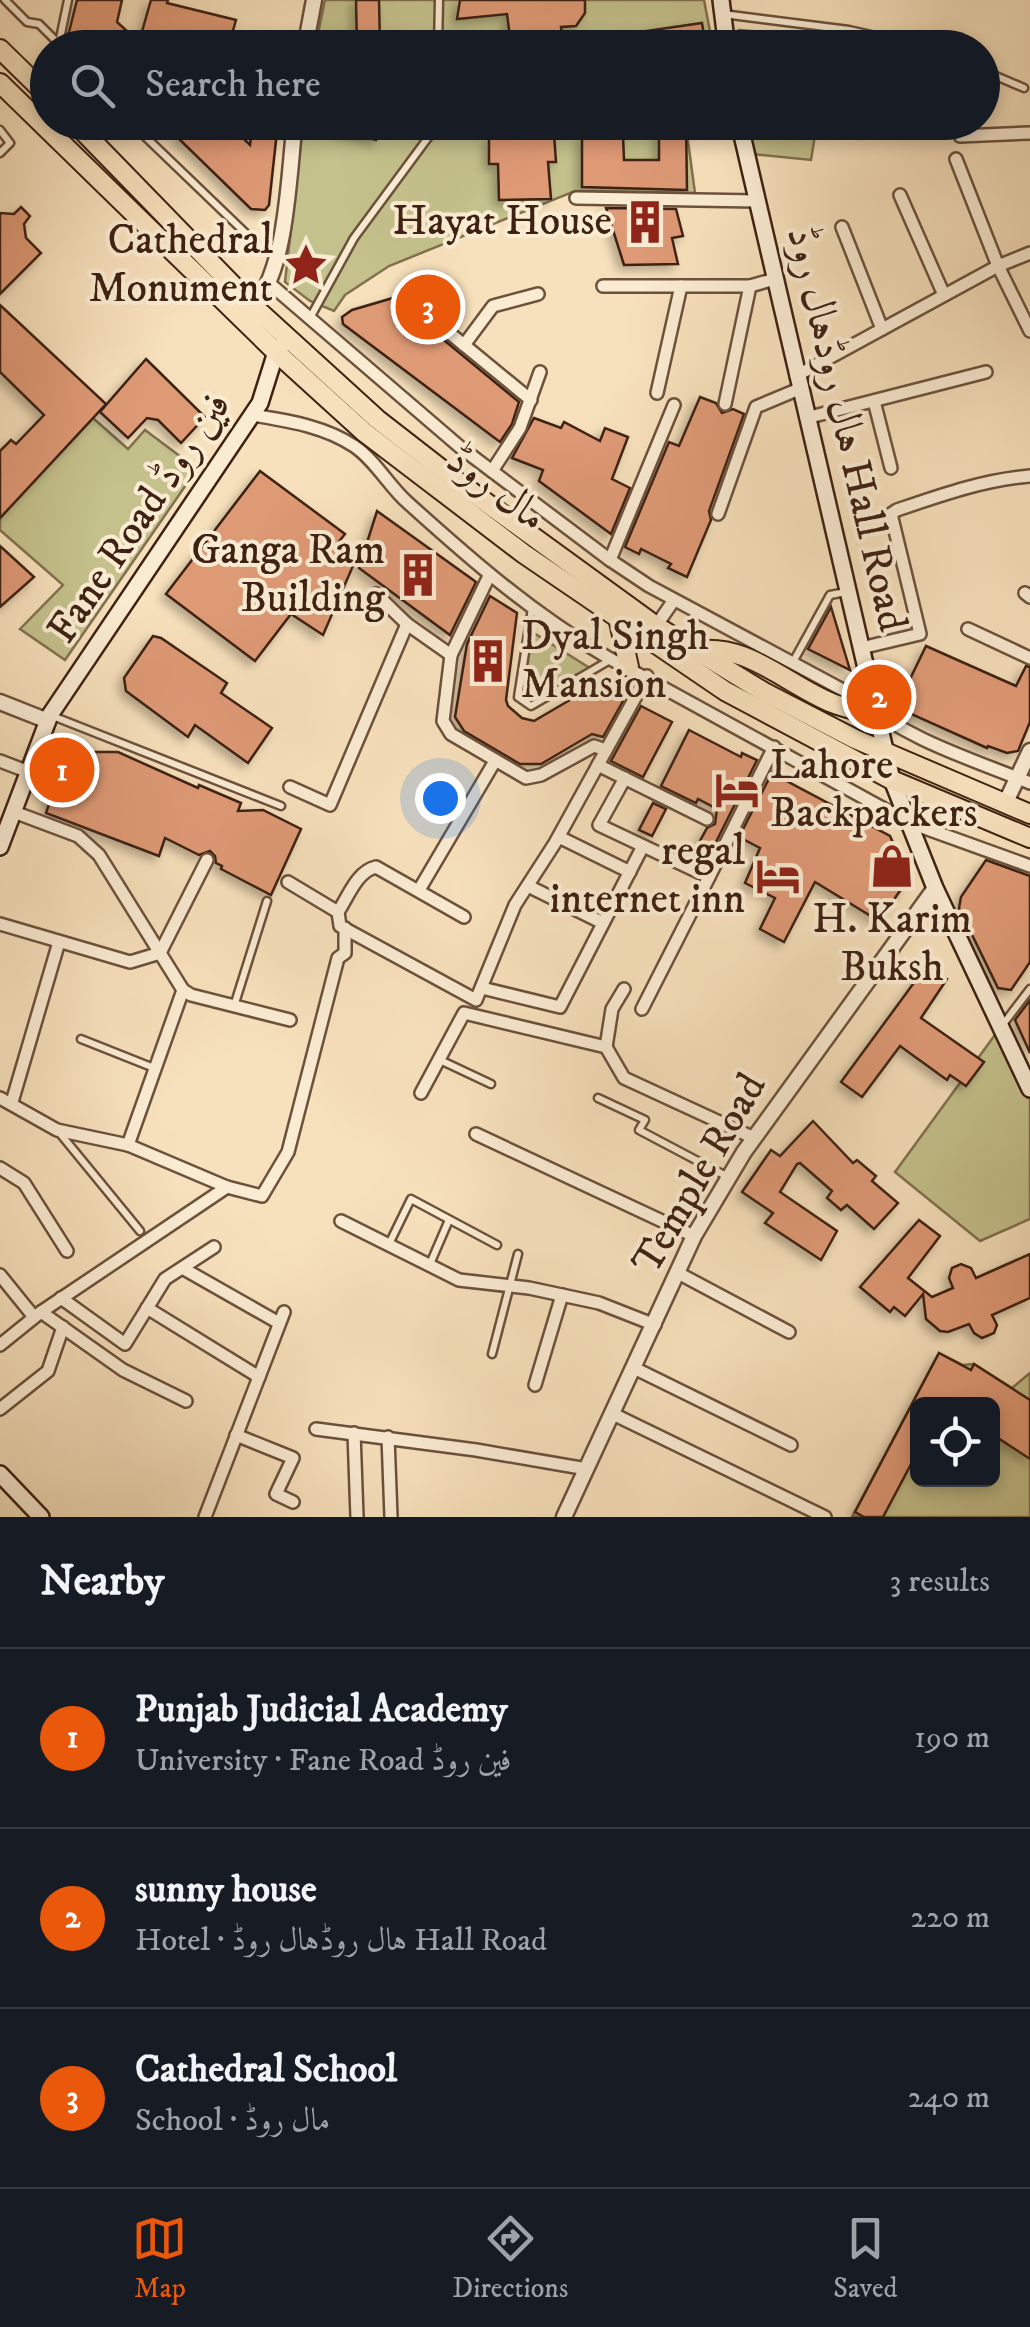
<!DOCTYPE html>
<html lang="en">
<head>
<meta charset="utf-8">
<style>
  :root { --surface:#171b24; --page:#20242c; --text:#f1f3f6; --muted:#9ea1a6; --line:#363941; --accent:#ea580c }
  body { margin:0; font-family:"IM FELL DW Pica",Amiri,serif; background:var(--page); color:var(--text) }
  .controls { position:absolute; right:30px; bottom:30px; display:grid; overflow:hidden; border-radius:15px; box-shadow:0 5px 15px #0003 }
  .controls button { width:90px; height:90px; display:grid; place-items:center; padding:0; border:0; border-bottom:2px solid var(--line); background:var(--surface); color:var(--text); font:50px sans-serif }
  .you { position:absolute; left:440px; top:798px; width:35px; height:35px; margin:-25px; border:8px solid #fff; border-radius:50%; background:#1a73e8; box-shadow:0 0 0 15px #1a73e833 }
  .badge { display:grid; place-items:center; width:65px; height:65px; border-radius:50%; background:var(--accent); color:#fff; font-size:32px; font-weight:700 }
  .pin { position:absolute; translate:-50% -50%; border:5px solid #fff; box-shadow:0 2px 10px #0006 }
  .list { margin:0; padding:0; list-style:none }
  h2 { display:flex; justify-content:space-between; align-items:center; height:130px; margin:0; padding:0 40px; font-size:42px }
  h2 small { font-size:32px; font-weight:400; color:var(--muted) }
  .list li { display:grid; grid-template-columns:65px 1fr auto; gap:30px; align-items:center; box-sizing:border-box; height:180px; padding:0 40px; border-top:2px solid var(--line) }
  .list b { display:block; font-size:38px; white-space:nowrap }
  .list p { margin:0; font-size:32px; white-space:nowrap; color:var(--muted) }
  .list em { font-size:32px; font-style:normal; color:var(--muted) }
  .icon { flex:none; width:55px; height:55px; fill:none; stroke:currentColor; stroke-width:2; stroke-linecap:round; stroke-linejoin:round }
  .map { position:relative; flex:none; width:1030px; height:1517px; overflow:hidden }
  .search { position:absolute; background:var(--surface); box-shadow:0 5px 15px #0003; left:30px; right:30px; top:30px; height:110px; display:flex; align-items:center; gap:25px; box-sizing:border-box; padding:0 35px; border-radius:55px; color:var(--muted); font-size:38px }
  .sheet { height:670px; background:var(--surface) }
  nav { display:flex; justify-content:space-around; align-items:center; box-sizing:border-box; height:140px; border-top:2px solid var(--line); background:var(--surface); font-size:28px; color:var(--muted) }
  nav a { display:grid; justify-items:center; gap:5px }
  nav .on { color:var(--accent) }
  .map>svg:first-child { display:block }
  .green { fill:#c4c18c; stroke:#81714f; stroke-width:2.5; fill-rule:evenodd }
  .building { fill:#de9975; stroke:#3e2112; stroke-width:2.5; filter:url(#shadow) }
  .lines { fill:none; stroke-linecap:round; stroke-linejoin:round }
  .service-casing { stroke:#6c513c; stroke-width:11 }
  .minor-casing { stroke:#6c513c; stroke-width:16 }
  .tertiary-casing { stroke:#6c513c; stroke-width:19 }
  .secondary-casing { stroke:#3e2112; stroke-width:20 }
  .primary-casing { stroke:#3e2112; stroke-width:22 }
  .service { stroke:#faecd3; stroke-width:6 }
  .minor { stroke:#faecd3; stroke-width:11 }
  .tertiary { stroke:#faecd3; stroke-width:14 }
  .secondary { stroke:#faecd3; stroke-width:15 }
  .primary { stroke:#f7e1bc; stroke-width:18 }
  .labels { text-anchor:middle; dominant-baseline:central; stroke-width:8; stroke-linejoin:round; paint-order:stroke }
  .poi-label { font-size:42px; fill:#3e2112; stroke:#faecd3; text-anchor:end }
  .street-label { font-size:42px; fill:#3e2112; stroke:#faecd3 }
</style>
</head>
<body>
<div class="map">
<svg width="1030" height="1517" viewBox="0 0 1030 1517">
  <defs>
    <filter id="shadow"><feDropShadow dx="-5" dy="5" stdDeviation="5" flood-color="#0004"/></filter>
  </defs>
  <rect width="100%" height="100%" fill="#f7e1bc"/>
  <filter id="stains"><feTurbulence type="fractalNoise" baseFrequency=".002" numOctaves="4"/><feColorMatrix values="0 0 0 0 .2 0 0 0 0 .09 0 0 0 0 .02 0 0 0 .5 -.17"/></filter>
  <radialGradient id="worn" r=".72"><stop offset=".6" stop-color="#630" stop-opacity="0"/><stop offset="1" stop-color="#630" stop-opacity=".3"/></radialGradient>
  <g class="green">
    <polygon points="325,0 704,0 713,47 315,48"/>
    <polygon points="739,30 829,37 827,47 741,47"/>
    <polygon points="303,123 703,123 686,126 695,193 575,191 389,266 345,295 334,311 310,301 285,282"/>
    <polygon points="750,123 817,123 811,160 753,154"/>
    <polygon points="93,418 128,449 145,430 197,469 65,660 20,629 63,585 0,530 0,518"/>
    <polygon points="529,630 593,670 531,706 518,697"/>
    <polygon points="1000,1028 1030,1089 1030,1219 980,1241 895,1172"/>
    <path d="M939 1353 963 1365 974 1364 1012 1388 1030 1373V1517H852ZM918 1404H992V1480H918Z"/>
  </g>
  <g class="building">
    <polygon points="77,0 122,0 117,22 139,42 151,0 168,0 167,3 236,20 228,48 80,48 68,36"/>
    <polygon points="356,0 379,0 380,45 357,45"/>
    <polygon points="460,0 585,0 585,13 576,26 561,27 562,35 510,37 507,14 457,19"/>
    <polygon points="702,23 706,48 614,48 612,36"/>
    <polygon points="190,122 226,122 250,145 253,122 278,122 269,205 265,210 251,209 176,136"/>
    <polygon points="323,122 381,122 376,140 323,126"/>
    <polygon points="659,122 686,122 687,190 582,187 582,136 623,136 624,160 659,160"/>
    <polygon points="529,133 529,136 554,134 556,162 548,162 551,199 499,200 498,164 489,164 489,137"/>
    <polygon points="21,207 30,216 24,224 26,238 41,253 0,294 0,213 14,214"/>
    <polygon points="606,208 676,209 683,236 672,238 678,264 624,265"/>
    <polygon points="393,298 519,402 512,424 500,442 343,324 342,317 352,310"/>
    <polygon points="0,305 106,404 0,518 0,451 11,440 16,444 44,415 0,372"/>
    <polygon points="146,359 205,417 181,443 158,420 147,418 128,438 100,412"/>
    <polygon points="700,397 716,403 722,413 733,409 744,414 709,511 711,520 687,577 668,568 671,564 641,549 639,554 625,547 669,442 679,446"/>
    <polygon points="534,418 561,428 564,422 600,441 605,428 628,437 612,479 630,488 611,534 539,481 543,470 512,458"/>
    <polygon points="260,471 345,534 337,544 356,559 323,635 291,614 255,661 166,594"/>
    <polygon points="377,511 476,582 450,635 359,568"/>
    <polygon points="0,546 34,577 0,607"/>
    <polygon points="490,596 517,613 506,700 508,706 522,718 534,721 599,683 623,701 603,737 592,734 541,764 520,764 464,731 455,717 467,644"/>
    <polygon points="831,607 850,670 808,649"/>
    <polygon points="153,636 161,638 227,683 221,693 272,728 248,763 195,725 188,737 126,691 124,678"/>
    <polygon points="926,646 1016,686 1026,666 1030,667 1030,722 1018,751 1007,753 988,746 987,748 900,709 899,702"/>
    <polygon points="641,706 672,722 643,777 611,761"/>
    <polygon points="689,730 741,757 742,753 757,760 707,860 694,852 707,828 715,824 717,809 698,799 696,803 661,786"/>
    <polygon points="92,752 118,752 198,788 199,785 241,803 238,811 263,810 301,829 271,895 221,869 222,866 216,863 215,856 210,851 199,855 165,838 159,856 46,813 58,777 81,756"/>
    <polygon points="774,769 786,775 783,779 890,836 904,868 904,885 879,921 815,882 784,942 760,929 775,898 745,883 760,848 739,837"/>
    <polygon points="653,803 666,809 652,836 639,830"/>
    <polygon points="986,860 1030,876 1030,962 1011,990 998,988 959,908 961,897"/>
    <polygon points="927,965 947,979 921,1018 984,1062 966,1086 950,1075 947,1080 900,1046 862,1097 841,1082"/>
    <polygon points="1030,1000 1030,1053 1015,1020"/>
    <polygon points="813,1121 853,1163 857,1160 876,1176 872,1181 898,1203 874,1229 847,1205 841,1210 827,1198 832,1191 800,1163 797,1164 780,1192 837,1231 821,1260 765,1223 773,1213 742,1192 771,1150 780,1156"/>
    <polygon points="919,1220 940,1236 908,1278 932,1297 953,1288 949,1278 952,1268 961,1264 971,1268 976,1278 1030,1254 1030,1298 992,1315 997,1325 994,1333 982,1338 974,1333 969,1324 948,1332 940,1331 926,1319 923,1294 905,1316 894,1307 890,1312 860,1287"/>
    <polygon points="939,1353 971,1370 974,1364 1030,1400 1030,1459 992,1434 992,1404 918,1404 918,1451 883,1517 864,1517 855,1512"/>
  </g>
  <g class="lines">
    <g class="service-casing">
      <g id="service">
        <polyline points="5,0 27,22 39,24 58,43"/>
        <polyline points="723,14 849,30 929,48"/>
        <polyline points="58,48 68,0"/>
        <polyline points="438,48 439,0"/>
        <polyline points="982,70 1024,88"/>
        <polyline points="36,82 48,67"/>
        <polyline points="130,122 258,245 279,250"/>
        <polyline points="0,130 10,143 0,153"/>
        <polyline points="310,318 354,238 430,135 434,122"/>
        <polyline points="532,608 518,697 531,706 610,660"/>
        <polyline points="793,662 830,595 846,592"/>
        <polyline points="50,715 281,806"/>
        <polyline points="235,1003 267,901"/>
        <polyline points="1001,1027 1030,989"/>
        <polyline points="81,1039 154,1068"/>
        <polyline points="440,1060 491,1084"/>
        <polyline points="598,1098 645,1120 639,1130 728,1177"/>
        <polyline points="58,1131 140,1231"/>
        <polyline points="389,1244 411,1199 497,1245"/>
        <polyline points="430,1264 449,1220"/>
        <polyline points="492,1354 518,1254"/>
      </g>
    </g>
    <g class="minor-casing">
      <g id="minor">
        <polyline points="960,136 1030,133"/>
        <polyline points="956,159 998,266 1030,331"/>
        <polyline points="900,195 944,295"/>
        <polyline points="576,198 757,201"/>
        <polyline points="842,227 882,329"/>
        <path d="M270 284 460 447 610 560 649 586 856 697C905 739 971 759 1030 783"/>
        <polyline points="603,286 750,286 775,279"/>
        <polyline points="402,294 531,400"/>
        <polyline points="464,345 493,306 538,294"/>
        <polyline points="796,376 998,266 1030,253"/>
        <polyline points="657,393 681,286"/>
        <polyline points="874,401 891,468"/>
        <polyline points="725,404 750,286"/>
        <path d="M253 415C288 421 324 426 354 446 375 460 389 486 407 502 470 559 533 614 607 657L908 822 1030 866"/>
        <polyline points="806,418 986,372"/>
        <polyline points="492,471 520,428 540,372"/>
        <polyline points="718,514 756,407 799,389"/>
        <polyline points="610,560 674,405"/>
        <polyline points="1025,593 1030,597"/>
        <polyline points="376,594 407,624"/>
        <polyline points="656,626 674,600"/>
        <polyline points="968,629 1030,658"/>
        <path d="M861 648 920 634 891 514 897 510C941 495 983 480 1030 476"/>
        <polyline points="451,655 443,721 451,734 526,778 541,775 594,746 606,750"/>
        <polyline points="0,761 29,772"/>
        <polyline points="598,765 707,819"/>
        <polyline points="625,778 599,825 709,877 774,747"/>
        <polyline points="290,787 330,805 407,624 451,655 489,576"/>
        <polyline points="14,812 78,836 99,855 183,990 191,995 290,1020"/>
        <polyline points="559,837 630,872"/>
        <polyline points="288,882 338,912"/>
        <polyline points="528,886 603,923"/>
        <polyline points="419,890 495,761"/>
        <path d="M464 917 376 867C357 871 348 897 338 912L340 926 476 1000 515 905 555 843 647 676"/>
        <polyline points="0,924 130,962 160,953 207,860"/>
        <polyline points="482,988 560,1007 643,846"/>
        <polyline points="642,1009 709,877"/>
        <polyline points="606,1047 612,1009 624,989"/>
        <polyline points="421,1093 464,1013 606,1047 624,1078 754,1138"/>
        <polyline points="0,1098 57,1130 128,1145 227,1187 262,1196 288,1152 338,958 345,953 345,928"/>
        <polyline points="12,1102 59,942"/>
        <polyline points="476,1134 694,1236"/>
        <polyline points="128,1145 183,990"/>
        <polyline points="0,1168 24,1183 67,1251"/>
        <polyline points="341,1221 459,1280 529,1288 599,1303 655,1325"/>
        <polyline points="184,1269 279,1323"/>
        <polyline points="678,1273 789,1332"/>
        <polyline points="0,1275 34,1317"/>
        <polyline points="61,1298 125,1344 165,1279 214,1247"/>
        <polyline points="147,1308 259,1377"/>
        <polyline points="41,1312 123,1370 186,1401"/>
        <polyline points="0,1345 41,1312 227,1187"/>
        <polyline points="634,1368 791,1445"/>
        <polyline points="535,1385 562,1295"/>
        <polyline points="0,1409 48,1371 63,1327"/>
        <polyline points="613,1414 825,1517"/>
        <polyline points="316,1429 476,1450 587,1469"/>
        <polyline points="354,1433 357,1517"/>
        <polyline points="236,1435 293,1458 276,1494 293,1502"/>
        <polyline points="388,1437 391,1517"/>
        <polyline points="205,1517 284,1312"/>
      </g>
    </g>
    <g class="tertiary-casing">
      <g id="tertiary">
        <polyline points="305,48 314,0"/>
        <path d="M249 312C288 274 288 177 295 122"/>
        <polyline points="0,702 48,721"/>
        <polyline points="1005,804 1030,751"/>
        <polyline points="564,1517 694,1236 744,1152 935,888"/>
      </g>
    </g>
    <g class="secondary-casing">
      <g id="secondary">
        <polyline points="721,0 727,48"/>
        <polyline points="739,122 892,780 935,888 1030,1089"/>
        <polyline points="0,847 50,715 260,403 276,352 282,345"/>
        <polyline points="0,1474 41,1517"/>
      </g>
    </g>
    <g class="primary-casing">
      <g id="primary">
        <polyline points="0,49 48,96"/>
        <polyline points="0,83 276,352 364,432 524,554 725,691 892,780 1030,838"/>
        <polyline points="74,122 254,307 377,419 458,482 656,626 764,692 855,739 1030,814"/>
        <polyline points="619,622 629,667"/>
        <path d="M694 651C747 642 784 683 832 703 846 709 863 711 877 716"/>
      </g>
    </g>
    <use href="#service" class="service"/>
    <use href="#minor" class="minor"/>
    <use href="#tertiary" class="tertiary"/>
    <use href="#secondary" class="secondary"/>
    <use href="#primary" class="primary"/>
  </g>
  <defs>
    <g id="building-bare" transform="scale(3.45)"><path d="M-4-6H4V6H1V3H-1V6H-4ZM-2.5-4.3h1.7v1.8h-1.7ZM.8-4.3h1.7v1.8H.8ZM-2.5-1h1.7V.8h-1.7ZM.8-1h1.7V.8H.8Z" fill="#8f2418" stroke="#faecd3" stroke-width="2.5" paint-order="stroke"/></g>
    <g id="sight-bare" transform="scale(3.45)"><path d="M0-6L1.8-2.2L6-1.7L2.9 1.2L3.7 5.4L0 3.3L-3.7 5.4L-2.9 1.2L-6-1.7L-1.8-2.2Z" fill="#8f2418" stroke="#faecd3" stroke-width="2.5" paint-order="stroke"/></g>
    <g id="hotel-bare" transform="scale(3.45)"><path d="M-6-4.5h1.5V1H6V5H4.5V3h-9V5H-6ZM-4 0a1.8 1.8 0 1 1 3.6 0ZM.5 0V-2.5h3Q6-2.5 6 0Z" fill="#8f2418" stroke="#faecd3" stroke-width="2.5" paint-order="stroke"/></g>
    <g id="shop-bare" transform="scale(3.45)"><path d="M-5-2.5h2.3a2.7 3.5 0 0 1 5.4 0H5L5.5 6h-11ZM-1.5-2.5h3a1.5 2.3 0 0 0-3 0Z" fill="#8f2418" stroke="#faecd3" stroke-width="2.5" paint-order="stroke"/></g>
  </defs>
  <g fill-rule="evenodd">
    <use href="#building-bare" x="645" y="222"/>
    <use href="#sight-bare" x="306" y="265"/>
    <use href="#building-bare" x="418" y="575"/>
    <use href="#building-bare" x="488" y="661"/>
    <use href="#hotel-bare" x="737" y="790"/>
    <use href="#shop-bare" x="892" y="866"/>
    <use href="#hotel-bare" x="778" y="876"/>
  </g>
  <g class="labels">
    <g class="poi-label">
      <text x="612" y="222">Hayat House</text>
      <text x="273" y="241">Cathedral<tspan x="273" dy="48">Monument</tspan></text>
      <text x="385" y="551">Ganga Ram<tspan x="385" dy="48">Building</tspan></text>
      <text x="521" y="637" text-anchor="start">Dyal Singh<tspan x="521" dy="48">Mansion</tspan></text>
      <text x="770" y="766" text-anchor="start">Lahore<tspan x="770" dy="48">Backpackers</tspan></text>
      <text x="745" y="852">regal<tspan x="745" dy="48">internet inn</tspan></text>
      <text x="892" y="920" text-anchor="middle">H. Karim<tspan x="892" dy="48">Buksh</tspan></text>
    </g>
    <g class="street-label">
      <text transform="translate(846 429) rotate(77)">ہال روڈہال روڈ Hall Road</text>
      <text transform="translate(496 489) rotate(37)">مال روڈ</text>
      <text transform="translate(140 518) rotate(-56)">Fane Road فین روڈ</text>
      <text transform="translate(700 1174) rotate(-60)">Temple Road</text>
    </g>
  </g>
  <rect width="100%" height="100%" filter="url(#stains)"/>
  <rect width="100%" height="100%" fill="url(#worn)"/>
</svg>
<div class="controls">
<button><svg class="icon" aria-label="locate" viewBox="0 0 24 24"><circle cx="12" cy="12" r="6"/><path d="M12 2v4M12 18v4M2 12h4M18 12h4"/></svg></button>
</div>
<div class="you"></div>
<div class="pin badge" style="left:62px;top:770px">1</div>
<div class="pin badge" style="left:879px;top:697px">2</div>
<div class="pin badge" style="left:428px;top:307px">3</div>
<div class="search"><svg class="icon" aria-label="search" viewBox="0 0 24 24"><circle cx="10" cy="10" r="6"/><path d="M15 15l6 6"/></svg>Search here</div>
</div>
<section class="sheet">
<h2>Nearby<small>3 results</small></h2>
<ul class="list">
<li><span class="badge">1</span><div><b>Punjab Judicial Academy</b><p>University · Fane Road فین روڈ</p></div><em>190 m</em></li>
<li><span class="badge">2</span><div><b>sunny house</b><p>Hotel · ہال روڈہال روڈ Hall Road</p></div><em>220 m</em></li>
<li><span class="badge">3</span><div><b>Cathedral School</b><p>School · مال روڈ</p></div><em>240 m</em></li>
</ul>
</section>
<nav>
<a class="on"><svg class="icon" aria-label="map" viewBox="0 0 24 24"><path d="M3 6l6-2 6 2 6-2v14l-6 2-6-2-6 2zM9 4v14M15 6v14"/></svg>Map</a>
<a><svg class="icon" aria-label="directions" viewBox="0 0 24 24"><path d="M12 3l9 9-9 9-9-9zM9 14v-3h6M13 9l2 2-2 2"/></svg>Directions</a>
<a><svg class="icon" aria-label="saved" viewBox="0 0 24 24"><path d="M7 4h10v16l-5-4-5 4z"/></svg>Saved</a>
</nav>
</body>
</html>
